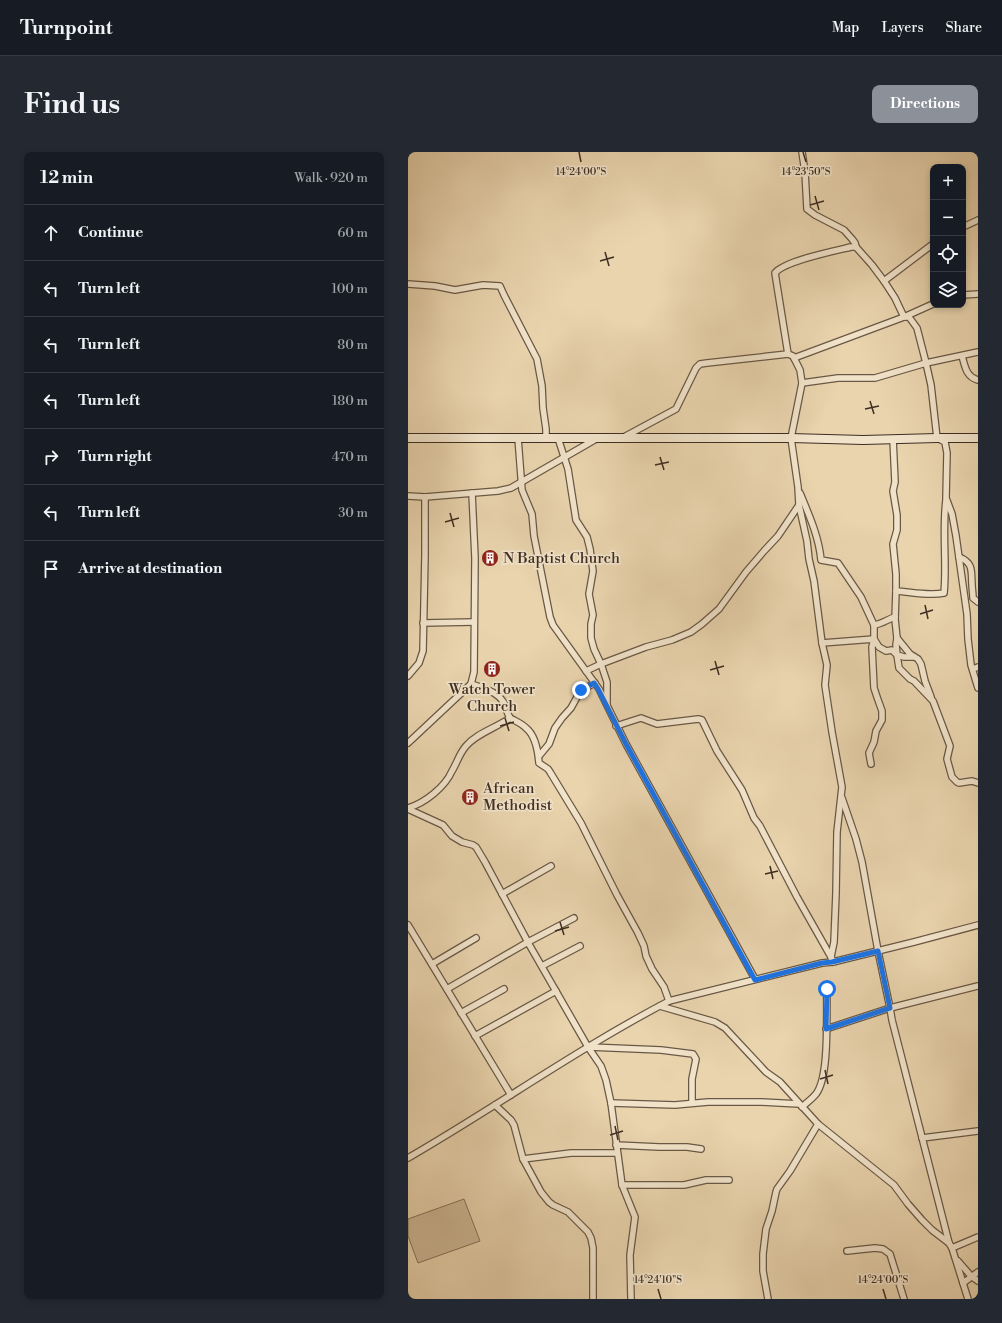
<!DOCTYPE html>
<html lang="en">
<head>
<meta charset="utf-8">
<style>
  :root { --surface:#171b24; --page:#242831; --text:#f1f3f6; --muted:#9ea1a6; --line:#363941; --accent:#8c9099 }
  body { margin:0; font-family:"Libre Bodoni",serif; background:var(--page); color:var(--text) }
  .controls { position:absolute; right:12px; top:12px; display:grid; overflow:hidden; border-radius:8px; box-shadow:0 2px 6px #0003 }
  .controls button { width:36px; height:36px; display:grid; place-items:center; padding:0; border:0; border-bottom:1px solid var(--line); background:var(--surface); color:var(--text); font:20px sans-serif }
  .stop { position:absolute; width:12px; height:12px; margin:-9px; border:3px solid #1a73e8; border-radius:50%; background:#fff }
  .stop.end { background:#1a73e8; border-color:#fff; box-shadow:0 1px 4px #0008 }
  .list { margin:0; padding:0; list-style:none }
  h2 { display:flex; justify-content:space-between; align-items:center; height:52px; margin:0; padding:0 16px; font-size:17px }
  h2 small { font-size:13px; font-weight:400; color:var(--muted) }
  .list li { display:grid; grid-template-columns:26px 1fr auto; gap:12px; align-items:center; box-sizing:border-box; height:56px; padding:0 16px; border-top:1px solid var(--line) }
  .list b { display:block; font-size:15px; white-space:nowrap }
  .list em { font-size:13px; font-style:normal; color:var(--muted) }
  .icon { flex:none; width:22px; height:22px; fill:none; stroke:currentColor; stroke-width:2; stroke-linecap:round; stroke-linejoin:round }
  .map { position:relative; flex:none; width:570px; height:1147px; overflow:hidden; border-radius:8px }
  header { display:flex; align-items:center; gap:24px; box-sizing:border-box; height:56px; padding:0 20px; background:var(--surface); border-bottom:1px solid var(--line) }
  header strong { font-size:19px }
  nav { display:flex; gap:22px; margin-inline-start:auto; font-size:14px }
  .intro { display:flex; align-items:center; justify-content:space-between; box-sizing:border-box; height:96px; padding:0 24px }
  h1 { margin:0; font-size:28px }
  .button { padding:10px 18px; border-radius:8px; background:var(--accent); color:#fff; font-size:14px; font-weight:700 }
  main { display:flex; gap:24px; padding:0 24px }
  aside { flex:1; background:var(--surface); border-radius:8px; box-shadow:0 2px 6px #0003 }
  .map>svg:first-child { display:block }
  .green { fill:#ccb896; stroke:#85735c }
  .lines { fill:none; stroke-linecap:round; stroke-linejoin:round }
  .street-casing { stroke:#695845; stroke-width:8 }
  .secondary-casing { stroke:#3e2e22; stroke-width:10 }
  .street { stroke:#f1e3ca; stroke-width:5.5 }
  .secondary { stroke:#f1e3ca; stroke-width:8 }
  .route { stroke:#1a73e8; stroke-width:5 }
  .ticks { fill:none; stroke:#3e2e22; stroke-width:1.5 }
  .labels { text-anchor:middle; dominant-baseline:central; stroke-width:3.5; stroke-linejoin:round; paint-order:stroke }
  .poi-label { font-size:15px; fill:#3e2e22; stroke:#f1e3ca; text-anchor:start }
  .ticks-label { font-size:10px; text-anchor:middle; fill:#3e2e22; stroke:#f1e3ca; stroke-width:3.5; stroke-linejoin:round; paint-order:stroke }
</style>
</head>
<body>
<header>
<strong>Turnpoint</strong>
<nav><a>Map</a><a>Layers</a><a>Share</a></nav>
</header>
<div class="intro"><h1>Find us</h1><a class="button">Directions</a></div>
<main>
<aside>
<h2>12 min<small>Walk · 920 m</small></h2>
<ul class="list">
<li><svg class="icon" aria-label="ahead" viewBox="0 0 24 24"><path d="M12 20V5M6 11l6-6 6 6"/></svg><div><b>Continue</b></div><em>60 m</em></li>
<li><svg class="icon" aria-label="left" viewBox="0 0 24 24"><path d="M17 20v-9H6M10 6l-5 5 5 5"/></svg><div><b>Turn left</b></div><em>100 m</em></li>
<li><svg class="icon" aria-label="left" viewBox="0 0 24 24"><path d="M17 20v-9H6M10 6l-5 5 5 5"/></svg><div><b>Turn left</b></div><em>80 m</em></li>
<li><svg class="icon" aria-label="left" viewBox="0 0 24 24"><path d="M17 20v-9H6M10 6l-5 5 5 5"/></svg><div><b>Turn left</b></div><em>180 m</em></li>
<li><svg class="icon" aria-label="right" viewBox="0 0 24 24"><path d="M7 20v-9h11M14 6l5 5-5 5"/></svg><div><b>Turn right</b></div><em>470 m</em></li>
<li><svg class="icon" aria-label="left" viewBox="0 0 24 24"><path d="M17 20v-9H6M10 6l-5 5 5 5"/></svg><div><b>Turn left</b></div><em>30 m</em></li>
<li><svg class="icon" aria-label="arrive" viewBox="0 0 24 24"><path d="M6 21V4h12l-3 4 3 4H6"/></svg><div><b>Arrive at destination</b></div></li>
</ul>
</aside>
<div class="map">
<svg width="570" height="1147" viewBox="0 0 570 1147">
  <rect width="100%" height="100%" fill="#e9d4ae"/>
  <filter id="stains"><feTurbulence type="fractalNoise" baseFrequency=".005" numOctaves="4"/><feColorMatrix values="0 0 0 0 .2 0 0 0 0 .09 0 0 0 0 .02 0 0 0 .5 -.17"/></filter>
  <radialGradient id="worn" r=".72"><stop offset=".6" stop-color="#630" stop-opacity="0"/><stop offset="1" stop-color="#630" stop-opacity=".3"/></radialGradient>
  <polygon class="green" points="56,1047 72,1089 10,1111 0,1084 0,1067"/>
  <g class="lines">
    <g class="street-casing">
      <g id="street">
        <polyline points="394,0 397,20 399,57 407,63 436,78 444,87 447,91 448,95 464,113 476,129 487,146 496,165 501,165 509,176 518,211 523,233 529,286 537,290 539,301 538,346 544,362 548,384 559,462 560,487 563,513 570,536"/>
        <polyline points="555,75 570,68"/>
        <polyline points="476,129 525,92"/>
        <polyline points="0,132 27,134 47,138 75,133 92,134 96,143 129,207 134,234 135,256 138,277 138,286"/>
        <polyline points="555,143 570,142"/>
        <path d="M554 204C557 214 558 225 570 228"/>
        <polyline points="386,206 496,165 525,152"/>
        <polyline points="394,231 430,226 467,226 518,211 570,200"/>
        <polyline points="216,285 268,257 288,216 292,212 299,211 380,202"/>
        <polyline points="110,286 114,338 124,362 126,384 142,465 145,473 191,537 218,592 347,827"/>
        <polyline points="150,286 160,317 168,368 179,385 182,397 185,419 181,442 185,463 183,472 183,486 186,497 193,512 199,530 199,552"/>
        <path d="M485 287 487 330 485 339 489 363V378L485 392 488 422V439C504 440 520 444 536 441 539 411 534 379 538 348"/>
        <path d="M392 341C401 363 411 385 413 408L430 411 453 445 466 473V487L471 495 478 499 484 498 489 503 491 516 502 527 506 529 525 549 542 594 539 607 544 625 549 630 551 631 564 629 570 631"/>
        <polyline points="0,344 17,345 90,339 103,336 188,287"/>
        <path d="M551 405C566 411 563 420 564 432 564 437 565 441 565 446L570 450"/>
        <polyline points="488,439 487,467 489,486 502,502 510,507 513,512 517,529 523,545"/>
        <polyline points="15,471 66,470"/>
        <path d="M466 473C474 472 480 467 487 465"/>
        <polyline points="489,486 488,493 489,503 496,505 505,505"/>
        <polyline points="414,491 466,487 464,495 466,536 469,545 474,559 474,568 468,579 466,590 461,601 463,612"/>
        <polyline points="565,517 570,515"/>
        <polyline points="178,519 193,512 238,495 264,488 283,480 294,472 311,457 338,420 356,399 370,384 391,353"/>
        <polyline points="0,524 11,511 15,499 17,403 17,345"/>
        <path d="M63 532C75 536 89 539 96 551 98 556 99 561 102 566 107 569 113 571 118 576 127 583 130 599 131 611L140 617 142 620 173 671 209 743 230 781 236 794 238 804 244 817 256 835 261 849"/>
        <polyline points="208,574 233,566 249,572 290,567 294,568 309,599 334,638 346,666 352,674 389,745 423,805"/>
        <polyline points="0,591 63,532 66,520 67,406 64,341"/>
        <polyline points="131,604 141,592 147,576 154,566 163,556 173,538 187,531"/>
        <polyline points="434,646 448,687 454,710 470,799 482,856 484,868 541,1091"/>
        <path d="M0 656C17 651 37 635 44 619 49 611 51 602 58 594 69 581 88 576 102 566"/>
        <polyline points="0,657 35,673 44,684 54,690 65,693 68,695 77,710 122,794 180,895 193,914 198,928 203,951 214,1033 227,1065 222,1103 223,1147"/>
        <polyline points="94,742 143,714"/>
        <polyline points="0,773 103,943"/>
        <path d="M425 810 423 805 426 790 428 741 429 680 434 635 424 580 417 533 419 513 414 491 406 429 401 407 399 389 391 353 390 335 383 286 394 231 392 218 385 204 380 202 367 121C376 109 426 99 443 95H448"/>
        <polyline points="24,812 68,786"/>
        <polyline points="134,814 172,794"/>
        <polyline points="39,837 120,790 166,766"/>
        <polyline points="252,854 307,870 317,876 358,920 372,930 410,972 486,1033 500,1052 514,1068 524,1078 541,1091 544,1096 560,1147"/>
        <polyline points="53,861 96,837"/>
        <polyline points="418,877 482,856 570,834"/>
        <polyline points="67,884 148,839"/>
        <polyline points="181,895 253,898 285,902 288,907 284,927 284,951"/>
        <polyline points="203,951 267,953 300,950 353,950 391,952"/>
        <polyline points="87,953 103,968 106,973 115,1007 133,1040 141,1050 145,1053 160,1060 180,1080 183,1086 185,1096 185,1147"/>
        <path d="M394 955C398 951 404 947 408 942 422 924 418 861 419 837"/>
        <polyline points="514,986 570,979"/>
        <polyline points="208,993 251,995 279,995 293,997"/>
        <path d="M0 1006C88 955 171 896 261 849L414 811 425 810 506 790 570 773"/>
        <polyline points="115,1007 163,1001 209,1001"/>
        <polyline points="214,1033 276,1033 298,1028 321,1028"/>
        <polyline points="544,1096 570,1085"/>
        <polyline points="439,1099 467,1096 475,1097 482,1102 496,1147"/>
        <polyline points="550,1109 563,1124 570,1129"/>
        <polyline points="555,1131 570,1120"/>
        <polyline points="360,1147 355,1119 355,1102 358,1077 364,1059 368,1040 369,1037 382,1019 410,972"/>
      </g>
    </g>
    <g class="secondary-casing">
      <polyline id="secondary" points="0,286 383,286 455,288 529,286 570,286"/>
    </g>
    <use href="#street" class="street"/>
    <use href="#secondary" class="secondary"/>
  </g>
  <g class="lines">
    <polyline class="route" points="173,538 186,531 190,537 218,592 347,828 414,811 424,810 470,799 482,856 418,877 419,837"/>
  </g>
  <path class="ticks" d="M171 0 173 10M395 0 398 10M407 44 411 58M402 53 416 49M197 100 201 114M192 109 206 105M462 249 466 262M457 257 471 254M252 305 256 318M247 313 261 310M42 361 46 375M37 370 51 366M517 453 520 467M512 462 525 458M307 509 311 523M302 518 316 514M97 566 101 579M92 574 106 570M362 714 365 727M357 722 370 719M152 770 156 783M147 779 161 775M417 918 420 932M412 927 425 923M207 974 210 988M202 983 215 979M250 1137 253 1147M475 1137 478 1147"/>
  <defs>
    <g id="building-disc" transform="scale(0.9)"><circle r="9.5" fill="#8f2418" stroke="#f1e3ca"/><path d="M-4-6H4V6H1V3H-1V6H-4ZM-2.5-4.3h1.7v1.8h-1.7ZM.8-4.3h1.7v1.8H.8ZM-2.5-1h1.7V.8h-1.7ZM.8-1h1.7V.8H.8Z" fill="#fff"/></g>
  </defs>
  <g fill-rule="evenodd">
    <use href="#building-disc" x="82" y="406"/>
    <use href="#building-disc" x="84" y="517"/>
    <use href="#building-disc" x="62" y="645"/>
  </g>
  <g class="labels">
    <g class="poi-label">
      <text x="95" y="406">N Baptist Church</text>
      <text x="84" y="537" text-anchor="middle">Watch Tower<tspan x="84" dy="17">Church</tspan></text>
      <text x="75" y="636">African<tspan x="75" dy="17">Methodist</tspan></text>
    </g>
  </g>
  <g class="ticks-label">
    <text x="173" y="23">14°24'00"S</text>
    <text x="398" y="23">14°23'50"S</text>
    <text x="250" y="1131">14°24'10"S</text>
    <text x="475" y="1131">14°24'00"S</text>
  </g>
  <rect width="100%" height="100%" filter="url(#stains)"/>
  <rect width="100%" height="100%" fill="url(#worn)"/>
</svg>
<div class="controls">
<button>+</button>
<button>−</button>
<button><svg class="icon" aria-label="locate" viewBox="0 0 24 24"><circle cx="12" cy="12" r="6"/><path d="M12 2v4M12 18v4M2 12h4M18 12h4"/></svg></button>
<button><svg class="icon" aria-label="layers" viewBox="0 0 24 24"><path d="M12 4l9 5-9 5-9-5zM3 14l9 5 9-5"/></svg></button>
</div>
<div class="stop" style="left:419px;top:837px"></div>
<div class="stop end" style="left:173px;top:538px"></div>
</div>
</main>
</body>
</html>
